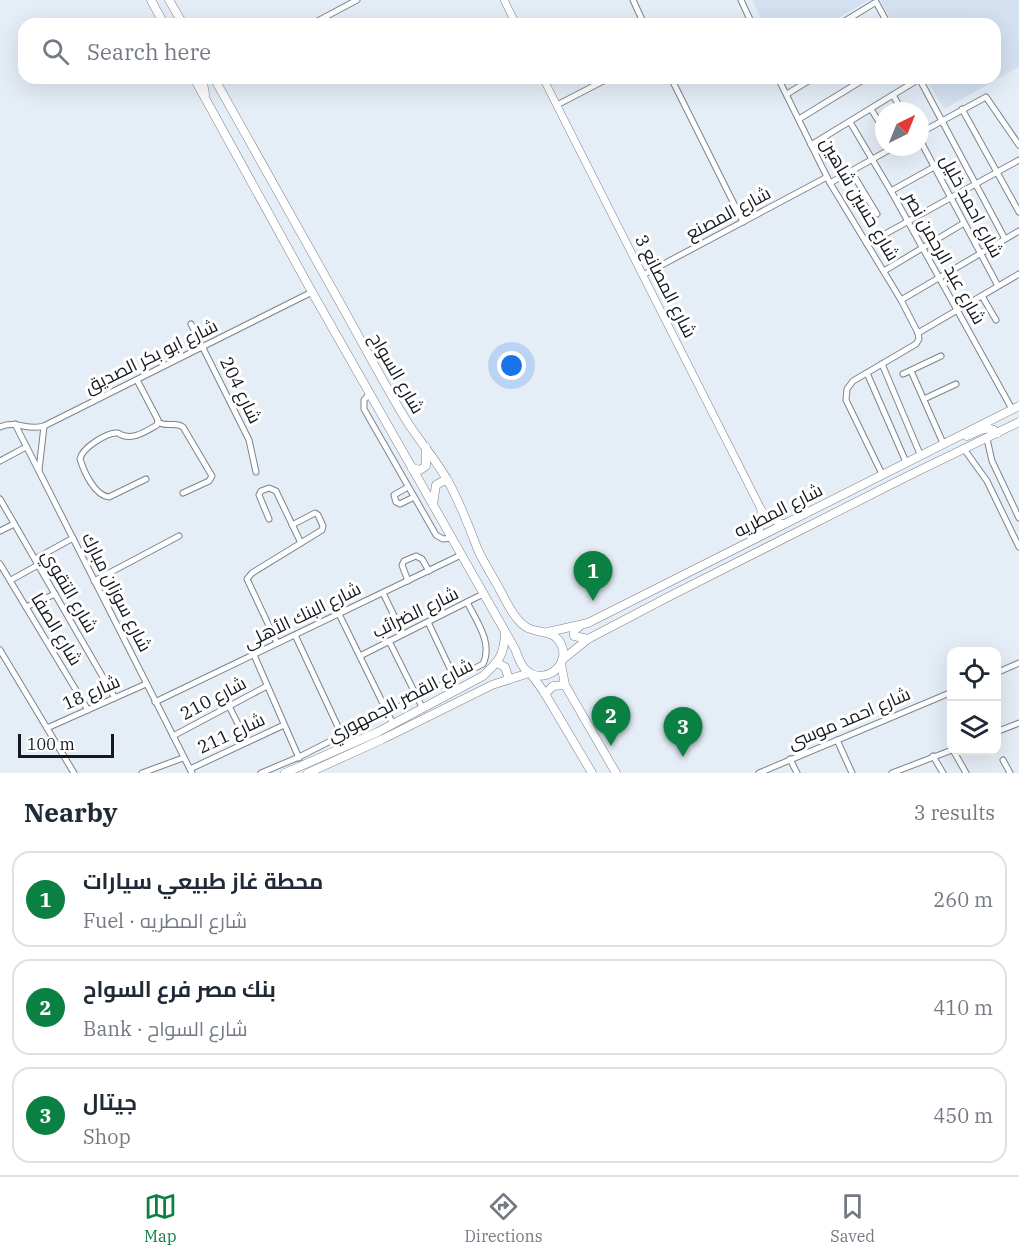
<!DOCTYPE html>
<html lang="en">
<head>
<meta charset="utf-8">
<style>
  :root { --surface:#fff; --page:#f6f6f7; --text:#1f2937; --muted:#747a83; --line:#e0e1e3; --accent:#0b8043 }
  body { margin:0; font-family:"IBM Plex Serif",Cairo,serif; background:var(--page); color:var(--text) }
  .controls { position:absolute; right:18px; bottom:18px; display:grid; overflow:hidden; border-radius:12px; box-shadow:0 6px 24px #0002 }
  .controls button { width:54px; height:54px; display:grid; place-items:center; padding:0; border:0; border-bottom:2px solid var(--line); background:var(--surface); color:var(--text); font:30px sans-serif }
  .compass { position:absolute; left:875px; top:102px; width:54px; height:54px; border-radius:50%; background:var(--surface); box-shadow:0 6px 24px #0002; rotate:43deg }
  .scale { position:absolute; left:18px; bottom:15px; width:96px; box-sizing:border-box; padding-left:6px; border:3px solid #15181c; border-top:0; font-size:16px; line-height:21px; white-space:nowrap; color:#15181c; -webkit-text-stroke:4px #fff; paint-order:stroke }
  .you { position:absolute; left:512px; top:366px; width:21px; height:21px; margin:-15px; border:4px solid #fff; border-radius:50%; background:#1a73e8; box-shadow:0 0 0 9px #1a73e833 }
  .badge { display:grid; place-items:center; width:39px; height:39px; border-radius:50%; background:var(--accent); color:#fff; font-size:20px; font-weight:700 }
  .pin { position:absolute; translate:-50% -50px; filter:drop-shadow(0 2px 3px #0008) }
  .pin::after { content:''; position:absolute; top:32px; width:21px; height:18px; background:inherit; clip-path:polygon(0 0,100% 0,50% 100%) }
  .list { margin:0; padding:0; list-style:none }
  h2 { display:flex; justify-content:space-between; align-items:center; height:78px; margin:0; padding:0 24px; font-size:26px }
  h2 small { font-size:20px; font-weight:400; color:var(--muted) }
  .list li { display:grid; grid-template-columns:39px 1fr auto; gap:18px; align-items:center; box-sizing:border-box; height:96px; margin:0 12px 12px; padding:0 12px; border:2px solid var(--line); border-radius:18px }
  .list b { display:block; font-size:22px; white-space:nowrap }
  .list p { margin:0; font-size:20px; white-space:nowrap; color:var(--muted) }
  .list em { font-size:20px; font-style:normal; color:var(--muted) }
  .icon { flex:none; width:33px; height:33px; fill:none; stroke:currentColor; stroke-width:2; stroke-linecap:round; stroke-linejoin:round }
  .map { position:relative; flex:none; width:1019px; height:773px; overflow:hidden }
  .search { position:absolute; background:var(--surface); box-shadow:0 6px 24px #0002; left:18px; right:18px; top:18px; height:66px; display:flex; align-items:center; gap:15px; box-sizing:border-box; padding:0 21px; border-radius:18px; color:var(--muted); font-size:22px }
  .sheet { height:402px; background:var(--surface) }
  nav { display:flex; justify-content:space-around; align-items:center; box-sizing:border-box; height:84px; border-top:2px solid var(--line); background:var(--surface); font-size:16px; color:var(--muted) }
  nav a { display:grid; justify-items:center; gap:3px }
  nav .on { color:var(--accent) }
  .map>svg:first-child { display:block }
  .built { fill:#d4e1f1 }
  .lines { fill:none; stroke-linecap:round; stroke-linejoin:round }
  .minor-casing { stroke:#7d848d; stroke-width:7 }
  .tertiary-casing { stroke:#7d848d; stroke-width:8 }
  .secondary-casing { stroke:#7d848d; stroke-width:9 }
  .minor { stroke:#fff; stroke-width:5 }
  .tertiary { stroke:#fff; stroke-width:7 }
  .secondary { stroke:#fff; stroke-width:8 }
  .labels { text-anchor:middle; dominant-baseline:central; stroke-width:6; stroke-linejoin:round; paint-order:stroke }
  .street-label { font-size:18px; fill:#15181c; stroke:#fff }
</style>
</head>
<body>
<div class="map">
<svg width="1019" height="773" viewBox="0 0 1019 773">
  <rect width="100%" height="100%" fill="#e5edf7"/>
  <g class="built">
    <polygon points="752,0 869,0 827,24 764,24"/>
    <polygon points="880,0 1019,0 1019,67 944,109 926,78 995,78 995,24 894,24"/>
  </g>
  <g class="lines">
    <g class="minor-casing">
      <g id="minor">
        <polyline points="633,0 644,24"/>
        <polyline points="741,0 752,24"/>
        <polyline points="312,24 357,0"/>
        <polyline points="840,24 876,2 888,24"/>
        <polyline points="671,78 743,222"/>
        <polyline points="778,78 830,183 901,300 918,333"/>
        <polyline points="919,78 1005,239"/>
        <polyline points="787,94 813,78"/>
        <polyline points="893,95 902,111"/>
        <polyline points="557,105 609,78"/>
        <polyline points="871,109 884,130"/>
        <polyline points="962,109 1019,212"/>
        <polyline points="799,119 866,78"/>
        <polyline points="850,122 891,191 1012,409"/>
        <polyline points="920,133 986,97 1019,145"/>
        <polyline points="920,140 998,286"/>
        <polyline points="811,145 919,79"/>
        <polyline points="851,171 877,214"/>
        <polyline points="830,183 894,147"/>
        <polyline points="891,191 934,167"/>
        <polyline points="867,244 1019,160"/>
        <polyline points="884,271 964,223"/>
        <polyline points="643,275 827,177"/>
        <polyline points="982,296 996,320"/>
        <polyline points="901,300 1019,231"/>
        <polyline points="191,324 249,440 256,472"/>
        <polyline points="918,333 1019,274"/>
        <polyline points="882,364 920,454"/>
        <polyline points="911,371 943,443"/>
        <polyline points="867,373 906,462"/>
        <polyline points="903,374 941,356"/>
        <path d="M137 380 158 420 157 425C145 432 130 442 118 433 107 432 82 448 80 459 84 472 95 496 109 497L146 479"/>
        <polyline points="370,393 364,400 364,409 436,535 443,539 452,538"/>
        <polyline points="924,399 956,384"/>
        <path d="M158 422C167 428 175 421 183 427L212 476 209 481 183 493"/>
        <polyline points="15,424 192,773"/>
        <path d="M0 427C15 420 28 431 44 426L312 292"/>
        <polyline points="987,439 992,461 1019,518"/>
        <polyline points="964,449 987,481 1019,547"/>
        <polyline points="0,461 26,447"/>
        <polyline points="39,470 44,426"/>
        <polyline points="882,474 846,400 847,389 853,381 916,344 919,339 918,333"/>
        <polyline points="408,487 394,495 396,502 400,504 414,497"/>
        <polyline points="0,499 115,698"/>
        <polyline points="269,519 259,495 261,491 269,488 276,491 301,543"/>
        <polyline points="0,531 14,524"/>
        <polyline points="35,559 73,538"/>
        <polyline points="0,564 88,710"/>
        <polyline points="11,580 38,565"/>
        <polyline points="94,581 179,536"/>
        <polyline points="408,581 402,565 404,561 416,556 422,559 429,571"/>
        <polyline points="383,593 403,634"/>
        <polyline points="26,607 55,594"/>
        <polyline points="339,614 393,724"/>
        <polyline points="428,622 455,679"/>
        <polyline points="295,635 347,746"/>
        <polyline points="389,641 423,709"/>
        <polyline points="277,643 247,579 252,573 322,530 323,526 318,515 315,513 292,525"/>
        <polyline points="0,650 74,773"/>
        <polyline points="254,655 299,758"/>
        <polyline points="360,656 483,594"/>
        <polyline points="996,673 1019,663"/>
        <polyline points="155,702 461,555"/>
        <polyline points="229,706 247,742"/>
        <polyline points="47,728 146,684"/>
        <polyline points="996,732 1019,723"/>
        <polyline points="173,736 267,686"/>
        <polyline points="837,740 852,773"/>
        <polyline points="953,750 966,773"/>
        <polyline points="933,756 943,773"/>
        <polyline points="790,759 797,773"/>
        <polyline points="1003,760 1010,773"/>
        <polyline points="190,769 284,725"/>
        <polyline points="142,773 183,758"/>
        <path d="M261 773 299 757 483 664C493 643 477 622 467 602"/>
        <polyline points="759,773 952,692"/>
        <polyline points="892,773 952,750"/>
      </g>
    </g>
    <g class="tertiary-casing">
      <g id="tertiary">
        <polyline points="504,0 516,24"/>
        <polyline points="543,78 761,509 768,518 784,524"/>
        <polyline points="754,539 760,528 761,509"/>
      </g>
    </g>
    <g class="secondary-casing">
      <g id="secondary">
        <polyline points="151,0 164,24"/>
        <polyline points="169,0 183,24"/>
        <path d="M194 78 312 292 515 649C518 656 520 664 525 669 542 687 572 666 561 644 554 629 537 634 526 627 513 618 507 602 500 590 493 577 484 563 478 550 469 527 461 505 449 483 436 459 417 439 403 415 382 380 363 344 343 308 300 232 257 155 214 78"/>
        <polyline points="205,78 203,83 205,94"/>
        <path d="M967 436C979 431 988 424 998 433"/>
        <polyline points="412,468 420,470 426,466 426,447"/>
        <polyline points="433,505 436,485 443,481 448,481"/>
        <polyline points="580,626 574,631 574,636 588,639"/>
        <polyline points="548,632 588,623 1019,406"/>
        <polyline points="562,660 588,639 672,595 910,475 1019,422"/>
        <polyline points="497,663 505,667 509,679"/>
        <polyline points="561,664 565,685 616,773"/>
        <polyline points="531,674 544,692 592,773"/>
        <polyline points="545,694 553,686 565,685"/>
        <path d="M285 773 378 732 483 676C498 662 504 656 505 634"/>
        <polyline points="308,773 383,739 492,685 529,673"/>
      </g>
    </g>
    <use href="#minor" class="minor"/>
    <use href="#tertiary" class="tertiary"/>
    <use href="#secondary" class="secondary"/>
  </g>
  <g class="labels">
    <g class="street-label">
      <text transform="translate(860 199) rotate(60)">شارع حسين شاهين</text>
      <text transform="translate(972 206) rotate(62)">شارع احمد خليل</text>
      <text transform="translate(728 213) rotate(-28)">شارع المصنع</text>
      <text transform="translate(945 258) rotate(61)">شارع عبد الرحمن نصر</text>
      <text transform="translate(666 286) rotate(63)">شارع المصانع 3</text>
      <text transform="translate(151 356) rotate(-26)">شارع ابو بكر الصديق</text>
      <text transform="translate(397 373) rotate(60)">شارع السواح</text>
      <text transform="translate(241 390) rotate(64)">شارع 204</text>
      <text transform="translate(778 510) rotate(-27)">شارع المطريه</text>
      <text transform="translate(70 591) rotate(60)">شارع التقوي</text>
      <text transform="translate(117 592) rotate(63)">شارع سوزان مبارك</text>
      <text transform="translate(415 612) rotate(-26)">شارع الضرائب</text>
      <text transform="translate(302 615) rotate(-26)">شارع البنك الأهلى</text>
      <text transform="translate(57 629) rotate(59)">شارع الصفا</text>
      <text transform="translate(91 692) rotate(-24)">شارع 18</text>
      <text transform="translate(213 698) rotate(-28)">شارع 210</text>
      <text transform="translate(400 700) rotate(-27)">شارع القصر الجمهوري</text>
      <text transform="translate(849 718) rotate(-23)">شارع احمد موسى</text>
      <text transform="translate(231 733) rotate(-25)">شارع 211</text>
    </g>
  </g>
</svg>
<div class="controls">
<button><svg class="icon" aria-label="locate" viewBox="0 0 24 24"><circle cx="12" cy="12" r="6"/><path d="M12 2v4M12 18v4M2 12h4M18 12h4"/></svg></button>
<button><svg class="icon" aria-label="layers" viewBox="0 0 24 24"><path d="M12 4l9 5-9 5-9-5zM3 14l9 5 9-5"/></svg></button>
</div>
<svg class="compass" viewBox="-18 -18 36 36"><path d="M0-13l5 13h-10z" fill="#e53935"/><path d="M0 13l5-13h-10z" fill="#747a83"/></svg>
<div class="scale">100 m</div>
<div class="you"></div>
<div class="pin badge" style="left:593px;top:601px">1</div>
<div class="pin badge" style="left:611px;top:746px">2</div>
<div class="pin badge" style="left:683px;top:757px">3</div>
<div class="search"><svg class="icon" aria-label="search" viewBox="0 0 24 24"><circle cx="10" cy="10" r="6"/><path d="M15 15l6 6"/></svg>Search here</div>
</div>
<section class="sheet">
<h2>Nearby<small>3 results</small></h2>
<ul class="list">
<li><span class="badge">1</span><div><b>محطة غاز طبيعي سيارات</b><p>Fuel · شارع المطريه</p></div><em>260 m</em></li>
<li><span class="badge">2</span><div><b>بنك مصر فرع السواح</b><p>Bank · شارع السواح</p></div><em>410 m</em></li>
<li><span class="badge">3</span><div><b>جيتال</b><p>Shop</p></div><em>450 m</em></li>
</ul>
</section>
<nav>
<a class="on"><svg class="icon" aria-label="map" viewBox="0 0 24 24"><path d="M3 6l6-2 6 2 6-2v14l-6 2-6-2-6 2zM9 4v14M15 6v14"/></svg>Map</a>
<a><svg class="icon" aria-label="directions" viewBox="0 0 24 24"><path d="M12 3l9 9-9 9-9-9zM9 14v-3h6M13 9l2 2-2 2"/></svg>Directions</a>
<a><svg class="icon" aria-label="saved" viewBox="0 0 24 24"><path d="M7 4h10v16l-5-4-5 4z"/></svg>Saved</a>
</nav>
</body>
</html>
